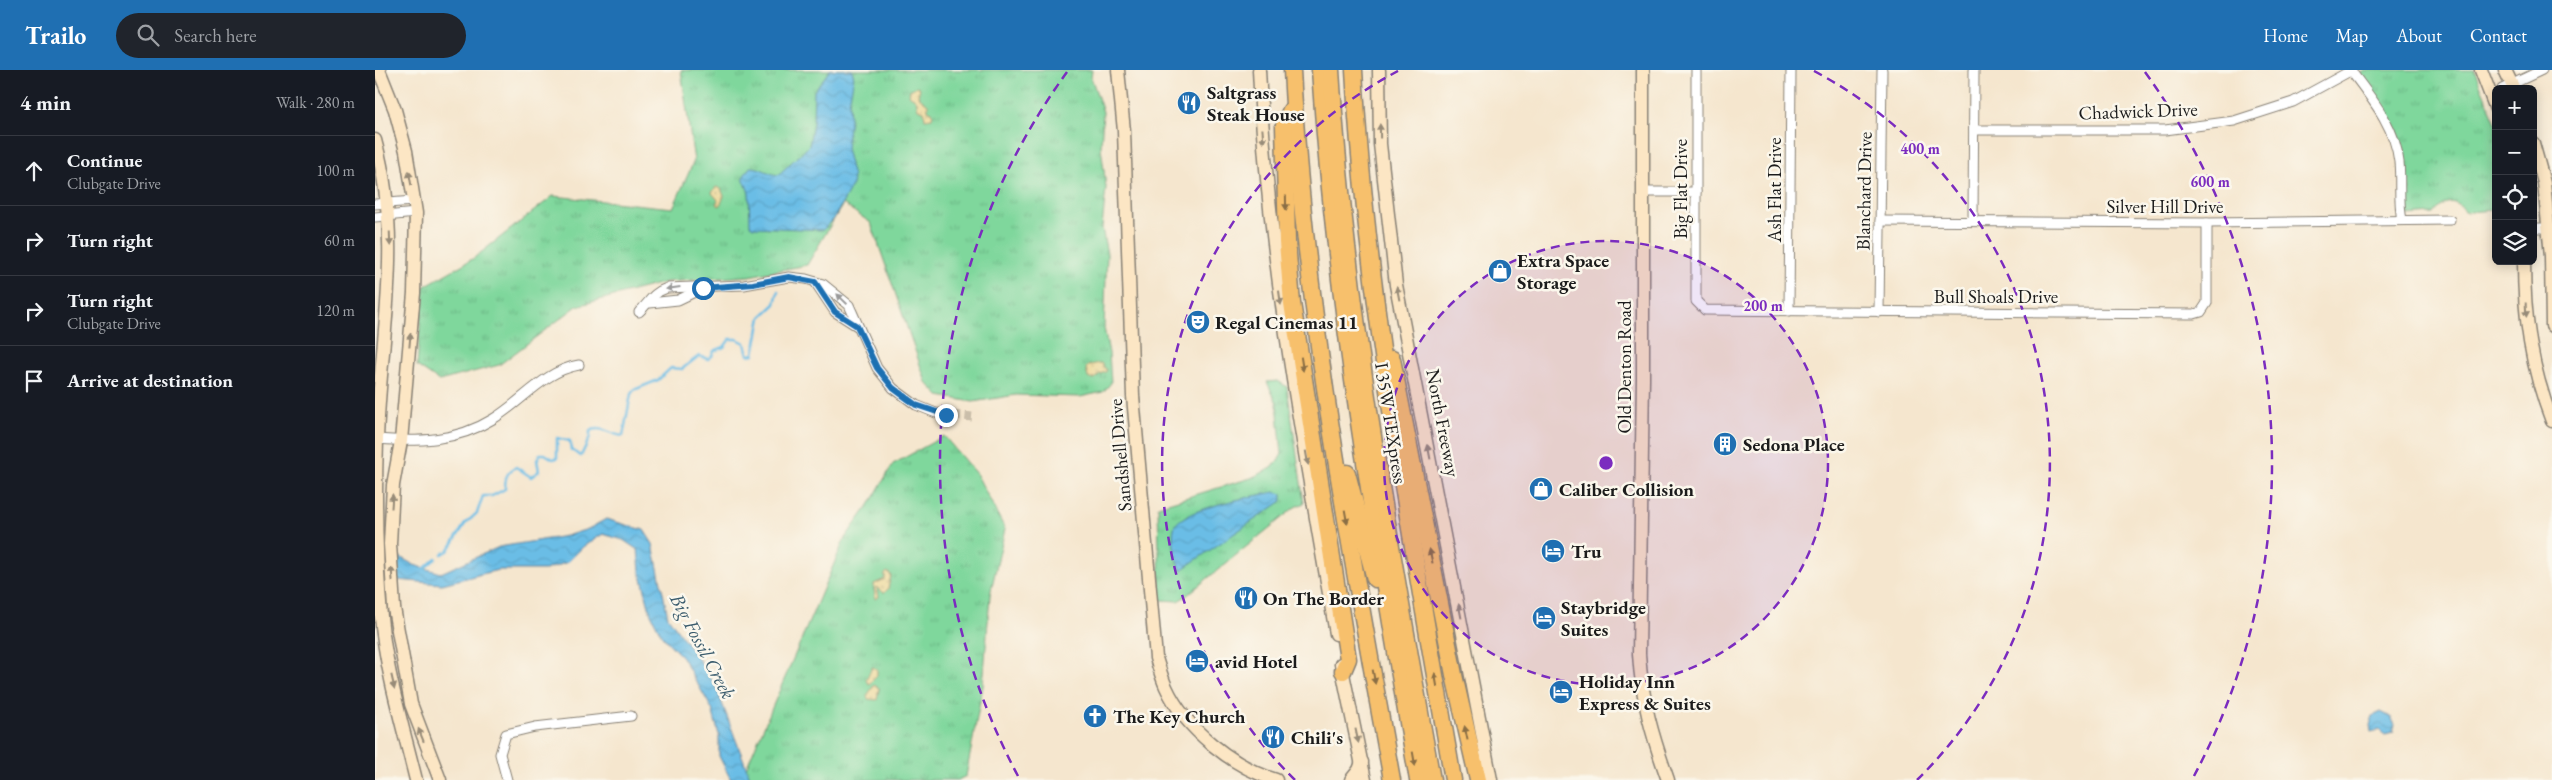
<!DOCTYPE html>
<html lang="en">
<head>
<meta charset="utf-8">
<style>
  :root { --surface:#171b24; --page:#20242c; --text:#f1f3f6; --muted:#9ea1a6; --line:#363941; --accent:#1f6fb2 }
  body { margin:0; font-family:"EB Garamond",serif; background:var(--page); color:var(--text) }
  .controls { position:absolute; right:15px; top:15px; display:grid; overflow:hidden; border-radius:8px; box-shadow:0 2px 12px #0003 }
  .controls button { width:45px; height:45px; display:grid; place-items:center; padding:0; border:0; border-bottom:1px solid var(--line); background:var(--surface); color:var(--text); font:25px sans-serif }
  .stop { position:absolute; width:15px; height:15px; margin:-11px; border:4px solid #1f6fb2; border-radius:50%; background:#fff }
  .stop.end { background:#1f6fb2; border-color:#fff; box-shadow:0 1px 5px #0008 }
  .list { margin:0; padding:0; list-style:none }
  h2 { display:flex; justify-content:space-between; align-items:center; height:65px; margin:0; padding:0 20px; font-size:21px }
  h2 small { font-size:16px; font-weight:400; color:var(--muted) }
  .list li { display:grid; grid-template-columns:32px 1fr auto; gap:15px; align-items:center; box-sizing:border-box; height:70px; padding:0 20px; border-top:1px solid var(--line) }
  .list b { display:block; font-size:19px; white-space:nowrap }
  .list p { margin:0; font-size:16px; white-space:nowrap; color:var(--muted) }
  .list em { font-size:16px; font-style:normal; color:var(--muted) }
  .icon { flex:none; width:28px; height:28px; fill:none; stroke:currentColor; stroke-width:2; stroke-linecap:round; stroke-linejoin:round }
  .map { position:relative; flex:none; width:2177px; height:710px; overflow:hidden }
  header { display:flex; align-items:center; gap:30px; box-sizing:border-box; height:70px; padding:0 25px; background:var(--accent); color:#fff }
  header strong { font-size:24px }
  nav { display:flex; gap:28px; margin-inline-start:auto; font-size:18px }
  .search { width:350px; height:45px; background:var(--page); display:flex; align-items:center; gap:12px; box-sizing:border-box; padding:0 18px; border-radius:28px; color:var(--muted); font-size:19px }
  main { display:flex }
  aside { flex:1; background:var(--surface) }
  .map>svg:first-child { display:block }
  .grass { fill:url(#grass-tufts); stroke:#4e7a5c }
  .sand { fill:url(#sand-dots); stroke:#857b5d }
  .water { fill:url(#water-waves); stroke:#436c81 }
  .lines { fill:none; stroke-linecap:round; stroke-linejoin:round }
  .stream { stroke:#6abde6; stroke-width:2.5 }
  .street-tunnel { stroke:#cabeaa; stroke-width:9; stroke-dasharray:9 4.5; stroke-linecap:butt }
  .street-casing { stroke:#888175; stroke-width:11 }
  .secondary-casing { stroke:#888175; stroke-width:15 }
  .highway-casing { stroke:#888175; stroke-width:19 }
  .street { stroke:#fff; stroke-width:9 }
  .secondary { stroke:#fce6c4; stroke-width:12 }
  .highway { stroke:#f7c06c; stroke-width:16 }
  .oneway { fill:#978b78 }
  .oneway2 { fill:#8a6e44 }
  .oneway3 { fill:#999 }
  .route { stroke:#1f6fb2; stroke-width:6 }
  .ring { fill:none; stroke:#7b2cbf; stroke-width:2.5; stroke-dasharray:9 6 }
  .labels { text-anchor:middle; dominant-baseline:central; stroke-width:5; stroke-linejoin:round; paint-order:stroke }
  .poi-label { font-size:19px; font-weight:bold; fill:#1c1c1c; stroke:#fbf7ec; text-anchor:start }
  .street-label { font-size:19px; fill:#1c1c1c; stroke:#fbf7ec }
  .water-label { font-size:20px; font-style:italic; fill:#3b5c6d; stroke:#fbf7ec }
  .centre { fill:#7b2cbf; stroke:#fbf7ec; stroke-width:2.5 }
  .ring-label { font-size:15px; text-anchor:middle; font-weight:bold; fill:#7b2cbf; stroke:#fbf7ec; stroke-width:5; stroke-linejoin:round; paint-order:stroke }
</style>
</head>
<body>
<header>
<strong>Trailo</strong>
<div class="search"><svg class="icon" aria-label="search" viewBox="0 0 24 24"><circle cx="10" cy="10" r="6"/><path d="M15 15l6 6"/></svg>Search here</div>
<nav><a>Home</a><a>Map</a><a>About</a><a>Contact</a></nav>
</header>
<main>
<aside>
<h2>4 min<small>Walk · 280 m</small></h2>
<ul class="list">
<li><svg class="icon" aria-label="ahead" viewBox="0 0 24 24"><path d="M12 20V5M6 11l6-6 6 6"/></svg><div><b>Continue</b><p>Clubgate Drive</p></div><em>100 m</em></li>
<li><svg class="icon" aria-label="right" viewBox="0 0 24 24"><path d="M7 20v-9h11M14 6l5 5-5 5"/></svg><div><b>Turn right</b></div><em>60 m</em></li>
<li><svg class="icon" aria-label="right" viewBox="0 0 24 24"><path d="M7 20v-9h11M14 6l5 5-5 5"/></svg><div><b>Turn right</b><p>Clubgate Drive</p></div><em>120 m</em></li>
<li><svg class="icon" aria-label="arrive" viewBox="0 0 24 24"><path d="M6 21V4h12l-3 4 3 4H6"/></svg><div><b>Arrive at destination</b></div></li>
</ul>
</aside>
<div class="map">
<svg width="2177" height="710" viewBox="0 0 2177 710">
  <defs>
    <pattern id="grass-tufts" width="24" height="20" patternUnits="userSpaceOnUse" patternTransform="scale(1.25)"><rect width="24" height="20" fill="#7fd79c"/><path d="M3 7l-1-3M5 7V3M7 7l1-3M15 17l-1-3M17 17v-4M19 17l1-3" fill="none" stroke="#6db886"/></pattern>
    <pattern id="sand-dots" width="8" height="8" patternUnits="userSpaceOnUse" patternTransform="scale(1.25)"><rect width="8" height="8" fill="#eeda9e"/><path d="M2 2h.1M6 6h.1" fill="none" stroke="#ccba88" stroke-width="1.8" stroke-linecap="round"/></pattern>
    <pattern id="water-waves" width="16" height="10" patternUnits="userSpaceOnUse" patternTransform="scale(1.25)"><rect width="16" height="10" fill="#6abde6"/><path d="M0 5q4-4 8 0t8 0" fill="none" stroke="#5ba2c5"/></pattern>
  </defs>
  <rect width="100%" height="100%" fill="#fbf7ec"/>
  <filter id="ink" filterUnits="userSpaceOnUse"><feTurbulence type="fractalNoise" baseFrequency=".02" numOctaves="2"/><feDisplacementMap in="SourceGraphic" scale="10" xChannelSelector="R" yChannelSelector="G"/><feConvolveMatrix kernelMatrix="1 2 1 2 8 2 1 2 1" color-interpolation-filters="sRGB"/></filter>
  <filter id="wash" filterUnits="userSpaceOnUse"><feTurbulence type="fractalNoise" baseFrequency=".0096" numOctaves="4" result="noise"/><feDisplacementMap in="SourceGraphic" scale="20" xChannelSelector="R" yChannelSelector="G"/><feGaussianBlur stdDeviation="1.12" result="paint"/><feColorMatrix in="noise" values="0 0 0 0 0 0 0 0 0 0 0 0 0 0 0 0 0 1.4 0 .05"/><feComposite in="paint" operator="in"/></filter>
  <g filter="url(#wash)">
    <rect width="100%" height="100%" fill="#f5e6ce"/>
    <g class="grass">
      <polygon points="306,0 717,0 716,7 728,42 726,77 731,117 727,158 732,184 729,258 734,283 736,313 728,322 705,327 641,325 598,332 564,326 551,312 496,153 468,134 432,195 374,206 291,212 202,236 124,295 64,311 42,296 48,217 99,188 178,126 298,138 319,91"/>
      <path d="M1989 0H2099L2121 53V140L2091 142C2080 128 2069 130 2059 144L2032 146 2030 97 2022 61 1984 3Z"/>
      <polygon points="903,311 912,317 929,433 920,437 811,526 803,531 785,530 783,436 876,408 897,398 903,391 907,384 902,333 892,312"/>
      <polygon points="569,366 602,405 630,459 615,525 608,616 591,706 583,710 366,710 470,468 494,435 518,394"/>
    </g>
    <g class="sand">
      <polygon points="542,16 545,18 543,26 553,34 553,40 558,43 557,48 550,49 549,41 543,39 541,30 534,25 535,20"/>
      <polygon points="341,117 346,119 349,126 345,136 341,134 343,130 337,123"/>
      <polygon points="726,293 732,301 723,305 720,309 713,308 711,298 714,295"/>
      <polygon points="512,502 516,505 513,519 509,523 502,517 504,527 500,529 499,514 510,509 510,504"/>
      <polygon points="497,597 502,599 502,606 494,614 491,611"/>
      <polygon points="499,615 504,618 502,630 493,629 492,626"/>
    </g>
    <g class="water">
      <path d="M455 0H477L479 7 474 33 475 50 471 78 478 107 477 116 458 150 448 160 378 157 375 155 374 123 368 107 375 97C387 97 393 104 403 105L434 76 438 53 439 21Z"/>
      <path d="M899 422 907 424V431L806 500C801 487 796 471 799 458 803 439 880 426 899 422Z"/>
      <polygon points="231,449 269,460 278,474 293,547 332,601 342,620 375,707 381,710 356,710 344,686 344,665 337,639 307,587 287,566 276,544 265,501 263,480 248,470 228,464 209,476 193,492 170,500 123,500 67,514 0,508 0,494 23,486 39,495 66,503 124,477 191,466 213,459"/>
      <polygon points="2006,642 2016,647 2020,655 2018,663 2010,665 2004,660 1996,662 1995,655 1998,646"/>
    </g>
    <g class="lines">
      <g class="stream">
        <path d="M67 484 73 481 90 454 102 443 108 426H117L130 419C130 409 131 402 141 397L156 407 164 401 162 390 165 384H170L178 389 182 388V368L195 371 196 380 206 386 215 367V361C226 355 236 365 248 366L256 324 259 320 283 310 296 298 307 299 324 286 333 289 337 286 339 281 349 277 355 269H362L370 273 373 285 379 284 386 247 400 234 403 221"/>
        <polyline points="49,499 61,488"/>
      </g>
    </g>
  </g>
  <g filter="url(#ink)">
    <g class="lines">
      <polyline class="street-tunnel" points="577,345 597,347"/>
      <g class="street-casing">
        <g id="street">
          <polyline points="1321,0 1321,231 1330,240 1819,244 1826,242 1832,233 1832,153"/>
          <path d="M1976 1C1997 29 2020 56 2024 92 2026 111 2023 132 2027 150"/>
          <polyline points="2127,19 2167,0"/>
          <polyline points="1599,60 1790,60 1859,51 1918,32 1977,0"/>
          <polyline points="1268,122 1321,122"/>
          <polyline points="0,134 39,131"/>
          <polyline points="0,147 41,143"/>
          <polyline points="1505,151 1832,153 2075,150"/>
          <polyline points="1598,151 1599,0"/>
          <polyline points="2158,158 2177,158"/>
          <polyline points="440,212 460,242 482,256"/>
          <polyline points="275,233 303,230 328,218"/>
          <polyline points="1414,241 1416,0"/>
          <path d="M264 242C275 232 277 223 292 218L369 215 414 207 431 209 448 214 474 235 502 298 518 318 541 335 561 343 577 345"/>
          <polyline points="1504,242 1507,0"/>
          <path d="M0 369C42 372 81 372 118 349 148 331 169 301 204 295"/>
          <polyline points="132,710 125,684 131,664 160,657 256,646"/>
        </g>
      </g>
      <g class="secondary-casing">
        <g id="secondary">
          <polyline points="4,0 20,40 31,81 41,143 39,223 26,371 18,415 15,474 19,538 36,634 65,710"/>
          <path d="M743 0 749 61 758 326 781 588C784 598 787 608 791 617 810 659 858 697 901 710"/>
          <path d="M884 0C893 190 929 377 961 564"/>
          <polyline points="1004,0 1005,74 1021,215 1116,710"/>
          <path d="M1268 0V308L1264 584C1267 631 1277 665 1293 710"/>
          <polyline points="2106,0 2121,39"/>
          <polyline points="2130,0 2139,19"/>
          <path d="M0 70C29 176 5 264 2 370 0 428 1 489 6 547 11 602 28 657 41 710"/>
          <polyline points="2158,73 2169,113 2176,186 2177,256"/>
          <path d="M2149 191C2149 249 2156 297 2177 351"/>
          <polyline points="966,594 990,710"/>
          <polyline points="976,710 984,700 987,692"/>
        </g>
      </g>
      <g class="highway-casing">
        <g id="highway">
          <path d="M917 0C929 239 975 475 1017 710"/>
          <path d="M945 0C961 239 1002 475 1043 710"/>
          <path d="M956 0C971 239 1015 474 1057 710"/>
          <path d="M979 0C992 239 1038 474 1078 710"/>
          <polyline points="916,40 909,55 912,172 917,233 973,589 968,601"/>
          <polyline points="1017,289 1079,605 1103,710"/>
          <polyline points="972,403 1000,509"/>
        </g>
      </g>
      <use href="#street" class="street"/>
      <use href="#secondary" class="secondary"/>
      <use href="#highway" class="highway"/>
    </g>
    <defs><path id="oneway-solid" d="M-6-.8H1V-3.2L6.5 0L1 3.2V.8H-6Z" transform="scale(1.25)"/></defs>
    <g class="oneway">
      <use href="#oneway-solid" transform="translate(1005 61) rotate(-91)"/>
      <use href="#oneway-solid" transform="translate(888 66) rotate(85)"/>
      <use href="#oneway-solid" transform="translate(35 108) rotate(-100)"/>
      <use href="#oneway-solid" transform="translate(15 169) rotate(88)"/>
      <use href="#oneway-solid" transform="translate(1023 223) rotate(-101)"/>
      <use href="#oneway-solid" transform="translate(905 228) rotate(82)"/>
      <use href="#oneway-solid" transform="translate(2151 240) rotate(87)"/>
      <use href="#oneway-solid" transform="translate(35 270) rotate(-85)"/>
      <use href="#oneway-solid" transform="translate(1054 382) rotate(-101)"/>
      <use href="#oneway-solid" transform="translate(932 388) rotate(80)"/>
      <use href="#oneway-solid" transform="translate(17 431) rotate(-86)"/>
      <use href="#oneway-solid" transform="translate(17 504) rotate(-95)"/>
      <use href="#oneway-solid" transform="translate(1085 541) rotate(-101)"/>
      <use href="#oneway-solid" transform="translate(18 612) rotate(77)"/>
      <use href="#oneway-solid" transform="translate(46 665) rotate(-112)"/>
      <use href="#oneway-solid" transform="translate(982 666) rotate(78)"/>
    </g>
    <g class="oneway2">
      <use href="#oneway-solid" transform="translate(911 133) rotate(89)"/>
      <use href="#oneway-solid" transform="translate(927 294) rotate(81)"/>
      <use href="#oneway-solid" transform="translate(971 447) rotate(80)"/>
      <use href="#oneway-solid" transform="translate(1056 486) rotate(-102)"/>
      <use href="#oneway-solid" transform="translate(999 607) rotate(80)"/>
      <use href="#oneway-solid" transform="translate(1061 610) rotate(-100)"/>
      <use href="#oneway-solid" transform="translate(1091 663) rotate(-102)"/>
      <use href="#oneway-solid" transform="translate(1039 689) rotate(80)"/>
    </g>
    <g class="oneway3">
      <use href="#oneway-solid" transform="translate(298 218) rotate(172)"/>
      <use href="#oneway-solid" transform="translate(467 229) rotate(-136)"/>
    </g>
  </g>
  <g class="lines" filter="url(#ink)">
    <polyline class="route" points="328,218 378,214 414,207 440,212 460,242 482,256 502,298 518,318 541,335 571,345"/>
  </g>
  <circle cx="1231" cy="393" r="222" fill="#7b2cbf" fill-opacity=".12"/>
  <g class="ring">
    <circle cx="1231" cy="393" r="222"/>
    <path d="M920 710A444 444 0 0 1 1023 1M1439 1A444 444 0 0 1 1542 710"/>
    <path d="M643 706A666 666 0 0 1 692 2M1770 2A666 666 0 0 1 1819 706"/>
  </g>
  <defs>
    <g id="restaurant-disc" transform="scale(1.25)"><circle r="9.5" fill="#1f6fb2" stroke="#fbf7ec"/><path d="M-5-6h1v4h1v-4h1v4h1v-4h1v5L-1.5 .5V6h-2V.5L-5-1ZM5-6V6H3V1.5H1.5Q1.5-4 5-6Z" fill="#fff"/></g>
    <g id="shop-disc" transform="scale(1.25)"><circle r="9.5" fill="#1f6fb2" stroke="#fbf7ec"/><path d="M-5-2.5h2.3a2.7 3.5 0 0 1 5.4 0H5L5.5 6h-11ZM-1.5-2.5h3a1.5 2.3 0 0 0-3 0Z" fill="#fff"/></g>
    <g id="theatre-disc" transform="scale(1.25)"><circle r="9.5" fill="#1f6fb2" stroke="#fbf7ec"/><path d="M-5-5.5Q0-4 5-5.5V0Q5 5 0 6Q-5 5-5 0ZM-3.3-2.5H-1v1.5H-3.3ZM1-2.5H3.3v1.5H1ZM-2.8 1Q0 5.5 2.8 1Z" fill="#fff"/></g>
    <g id="building-disc" transform="scale(1.25)"><circle r="9.5" fill="#1f6fb2" stroke="#fbf7ec"/><path d="M-4-6H4V6H1V3H-1V6H-4ZM-2.5-4.3h1.7v1.8h-1.7ZM.8-4.3h1.7v1.8H.8ZM-2.5-1h1.7V.8h-1.7ZM.8-1h1.7V.8H.8Z" fill="#fff"/></g>
    <g id="hotel-disc" transform="scale(1.25)"><circle r="9.5" fill="#1f6fb2" stroke="#fbf7ec"/><path d="M-6-4.5h1.5V1H6V5H4.5V3h-9V5H-6ZM-4 0a1.8 1.8 0 1 1 3.6 0ZM.5 0V-2.5h3Q6-2.5 6 0Z" fill="#fff"/></g>
    <g id="church-disc" transform="scale(1.25)"><circle r="9.5" fill="#1f6fb2" stroke="#fbf7ec"/><path d="M-1.2-6h2.4v3.5h3.3v2.4h-3.3V6h-2.4V-.1h-3.3v-2.4h3.3Z" fill="#fff"/></g>
  </defs>
  <g fill-rule="evenodd">
    <use href="#restaurant-disc" x="814" y="33"/>
    <use href="#shop-disc" x="1125" y="201"/>
    <use href="#theatre-disc" x="823" y="252"/>
    <use href="#building-disc" x="1350" y="374"/>
    <use href="#shop-disc" x="1166" y="419"/>
    <use href="#hotel-disc" x="1178" y="481"/>
    <use href="#restaurant-disc" x="871" y="528"/>
    <use href="#hotel-disc" x="1169" y="548"/>
    <use href="#hotel-disc" x="822" y="591"/>
    <use href="#hotel-disc" x="1186" y="622"/>
    <use href="#church-disc" x="720" y="646"/>
    <use href="#restaurant-disc" x="898" y="667"/>
  </g>
  <g class="labels">
    <g class="poi-label">
      <text x="832" y="22">Saltgrass<tspan x="832" dy="22">Steak House</tspan></text>
      <text x="1142" y="190">Extra Space<tspan x="1142" dy="22">Storage</tspan></text>
      <text x="840" y="252">Regal Cinemas 11</text>
      <text x="1368" y="374">Sedona Place</text>
      <text x="1184" y="419">Caliber Collision</text>
      <text x="1196" y="481">Tru</text>
      <text x="888" y="528">On The Border</text>
      <text x="1186" y="537">Staybridge<tspan x="1186" dy="22">Suites</tspan></text>
      <text x="840" y="591">avid Hotel</text>
      <text x="1204" y="611">Holiday Inn<tspan x="1204" dy="22">Express &amp; Suites</tspan></text>
      <text x="738" y="646">The Key Church</text>
      <text x="916" y="667">Chili's</text>
    </g>
    <g class="street-label">
      <text transform="translate(1763 41) rotate(-2)">Chadwick Drive</text>
      <text transform="translate(1305 119) rotate(-90)">Big Flat Drive</text>
      <text transform="translate(1399 120) rotate(-90)">Ash Flat Drive</text>
      <text transform="translate(1489 121) rotate(-89)">Blanchard Drive</text>
      <text x="1790" y="136">Silver Hill Drive</text>
      <text x="1621" y="226">Bull Shoals Drive</text>
      <text transform="translate(1249 297) rotate(-90)">Old Denton Road</text>
      <text transform="translate(1016 353) rotate(81)">I 35W TEXpress</text>
      <text transform="translate(1068 353) rotate(79)">North Freeway</text>
      <text transform="translate(745 385) rotate(-95)">Sandshell Drive</text>
    </g>
    <g class="water-label">
      <text transform="translate(328 576) rotate(62)">Big Fossil Creek</text>
    </g>
  </g>
  <circle cx="1231" cy="393" r="8" class="centre"/>
  <g class="ring-label">
    <text x="1545" y="84">400 m</text>
    <text x="1835" y="117">600 m</text>
    <text x="1388" y="241">200 m</text>
  </g>
</svg>
<div class="controls">
<button>+</button>
<button>−</button>
<button><svg class="icon" aria-label="locate" viewBox="0 0 24 24"><circle cx="12" cy="12" r="6"/><path d="M12 2v4M12 18v4M2 12h4M18 12h4"/></svg></button>
<button><svg class="icon" aria-label="layers" viewBox="0 0 24 24"><path d="M12 4l9 5-9 5-9-5zM3 14l9 5 9-5"/></svg></button>
</div>
<div class="stop" style="left:328px;top:218px"></div>
<div class="stop end" style="left:571px;top:345px"></div>
</div>
</main>
</body>
</html>
